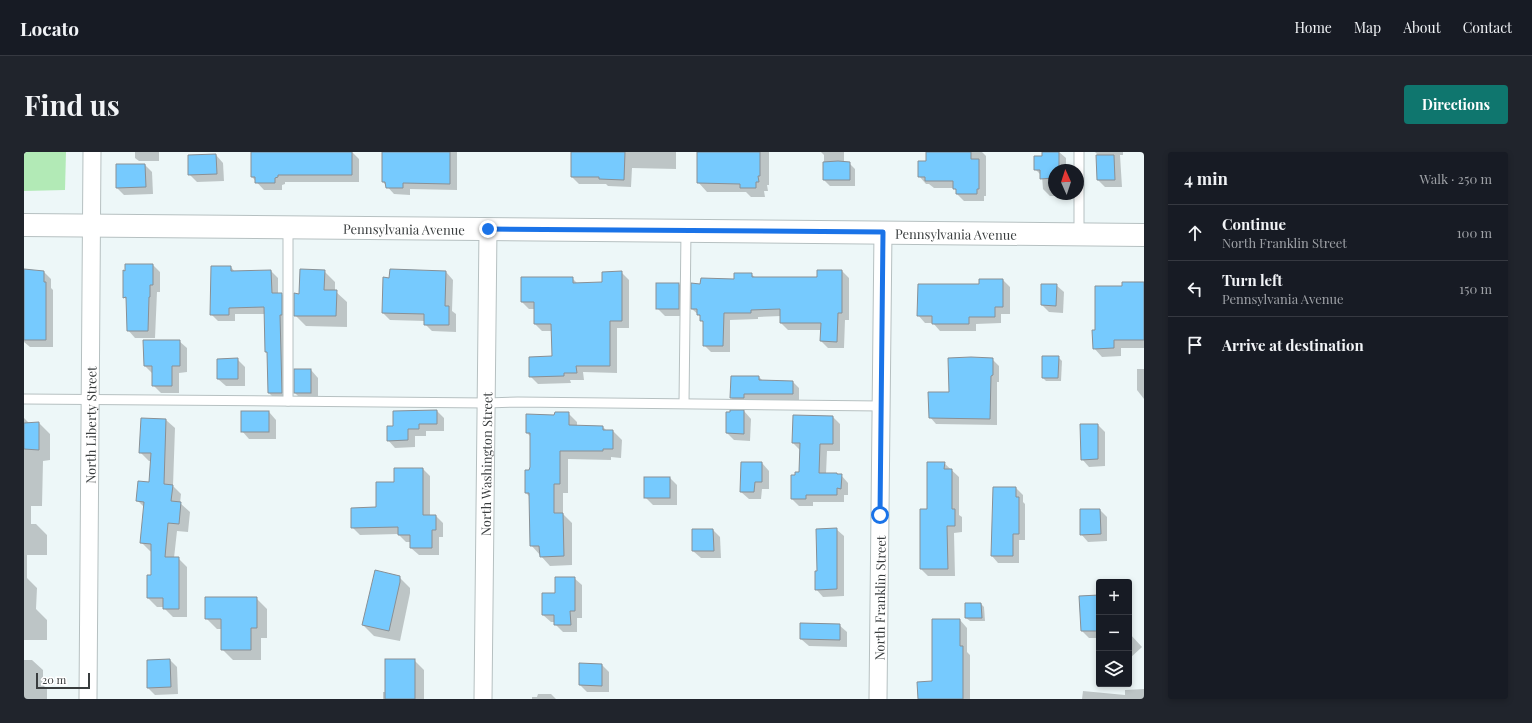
<!DOCTYPE html>
<html lang="en">
<head>
<meta charset="utf-8">
<style>
  :root { --surface:#171b24; --page:#20242c; --text:#f1f3f6; --muted:#9ea1a6; --line:#363941; --accent:#0f766e }
  body { margin:0; font-family:"Playfair Display",serif; background:var(--page); color:var(--text) }
  .controls { position:absolute; right:12px; bottom:12px; display:grid; overflow:hidden; border-radius:4px; box-shadow:0 2px 6px #0003 }
  .controls button { width:36px; height:36px; display:grid; place-items:center; padding:0; border:0; border-bottom:1px solid var(--line); background:var(--surface); color:var(--text); font:20px sans-serif }
  .compass { position:absolute; left:1024px; top:12px; width:36px; height:36px; border-radius:50%; background:var(--surface); box-shadow:0 2px 6px #0003; rotate:357deg }
  .scale { position:absolute; left:12px; bottom:10px; width:54px; box-sizing:border-box; padding-left:4px; border:2px solid #393d3e; border-top:0; font-size:11px; line-height:14px; white-space:nowrap; color:#393d3e; -webkit-text-stroke:3px #fff; paint-order:stroke }
  .stop { position:absolute; width:12px; height:12px; margin:-9px; border:3px solid #1a73e8; border-radius:50%; background:#fff }
  .stop.end { background:#1a73e8; border-color:#fff; box-shadow:0 1px 4px #0008 }
  .list { margin:0; padding:0; list-style:none }
  h2 { display:flex; justify-content:space-between; align-items:center; height:52px; margin:0; padding:0 16px; font-size:17px }
  h2 small { font-size:13px; font-weight:400; color:var(--muted) }
  .list li { display:grid; grid-template-columns:26px 1fr auto; gap:12px; align-items:center; box-sizing:border-box; height:56px; padding:0 16px; border-top:1px solid var(--line) }
  .list b { display:block; font-size:15px; white-space:nowrap }
  .list p { margin:0; font-size:13px; white-space:nowrap; color:var(--muted) }
  .list em { font-size:13px; font-style:normal; color:var(--muted) }
  .icon { flex:none; width:22px; height:22px; fill:none; stroke:currentColor; stroke-width:2; stroke-linecap:round; stroke-linejoin:round }
  .map { position:relative; flex:none; width:1120px; height:547px; overflow:hidden; border-radius:4px }
  header { display:flex; align-items:center; gap:24px; box-sizing:border-box; height:56px; padding:0 20px; background:var(--surface); border-bottom:1px solid var(--line) }
  header strong { font-size:19px }
  nav { display:flex; gap:22px; margin-inline-start:auto; font-size:14px }
  .intro { display:flex; align-items:center; justify-content:space-between; box-sizing:border-box; height:96px; padding:0 24px }
  h1 { margin:0; font-size:28px }
  .button { padding:10px 18px; border-radius:4px; background:var(--accent); color:#fff; font-size:14px; font-weight:700 }
  main { display:flex; gap:24px; padding:0 24px }
  aside { flex:1; background:var(--surface); border-radius:4px; box-shadow:0 2px 6px #0003 }
  .map>svg:first-child { display:block }
  .green { fill:#b2eab6 }
  .shadow { fill:#0003 }
  .building { fill:#76cafe; stroke:#899095 }
  .lines { fill:none; stroke-linecap:round; stroke-linejoin:round }
  .service-casing { stroke:#b6c0c1; stroke-width:11 }
  .minor-casing { stroke:#b6c0c1; stroke-width:19 }
  .tertiary-casing { stroke:#b6c0c1; stroke-width:24 }
  .service { stroke:#fff; stroke-width:9 }
  .minor { stroke:#fff; stroke-width:17 }
  .tertiary { stroke:#fff; stroke-width:22 }
  .route { stroke:#1a73e8; stroke-width:5 }
  .labels { text-anchor:middle; dominant-baseline:central; stroke-width:3.5; stroke-linejoin:round; paint-order:stroke }
  .street-label { font-size:13px; fill:#393d3e; stroke:#fff }
</style>
</head>
<body>
<header>
<strong>Locato</strong>
<nav><a>Home</a><a>Map</a><a>About</a><a>Contact</a></nav>
</header>
<div class="intro"><h1>Find us</h1><a class="button">Directions</a></div>
<main>
<div class="map">
<svg width="1120" height="547" viewBox="0 0 1120 547">
  <rect width="100%" height="100%" fill="#edf7f8"/>
  <polygon class="green" points="0,0 42,0 41,38 0,39"/>
  <g class="shadow">
    <polygon points="111,0 135,0 135,9 115,9 111,6"/>
    <polygon points="228,0 328,0 335,7 335,30 261,30 261,32 258,33 258,38 240,38 228,25"/>
    <polygon points="359,0 433,0 433,38 386,37 386,43 370,42 359,30"/>
    <polygon points="548,0 652,0 652,17 608,16 607,35 584,34 582,32 555,32 548,25"/>
    <polygon points="674,0 745,0 745,33 743,33 744,39 740,39 741,45 727,45 722,40 683,40 674,30"/>
    <polygon points="797,0 820,0 820,11 825,11 831,17 831,34 806,34 800,28 800,3"/>
    <polygon points="903,0 958,0 962,4 962,44 960,44 960,49 940,49 933,42 933,39 930,36 910,36 905,32 902,32 895,24 903,10"/>
    <polygon points="1019,0 1035,0 1042,6 1042,15 1045,18 1030,18 1030,42 1048,43 1043,43 1043,44 1026,44 1019,37 1018,24 1011,17 1019,5"/>
    <polygon points="1071,0 1099,0 1099,3 1096,3 1098,35 1081,35 1074,28 1073,2"/>
    <polygon points="192,3 199,11 200,29 173,30 165,22"/>
    <polygon points="121,13 128,20 129,42 100,43 93,36"/>
    <polygon points="129,113 136,120 136,140 133,140 131,186 111,186 104,178 103,148 100,145"/>
    <polygon points="207,115 211,120 247,119 254,126 254,142 258,142 264,149 264,247 251,247 245,241 244,202 242,200 241,162 211,162 211,169 194,169 187,162"/>
    <polygon points="300,119 311,130 311,139 323,150 323,175 282,174 271,163 276,143"/>
    <polygon points="818,119 825,126 825,168 821,168 820,196 804,196 797,189 797,178 764,178 757,171 757,164 734,165 734,167 706,168 706,200 687,200 680,193 680,171 677,168 677,165 668,157 677,133 711,128 727,122 732,126 794,126"/>
    <polygon points="20,120 27,127 27,136 29,138 29,195 6,195 0,190 0,124"/>
    <polygon points="422,120 429,128 428,159 432,162 432,180 408,179 401,172 401,169 366,168 359,161 366,127"/>
    <polygon points="597,120 605,128 605,176 593,176 593,221 559,220 560,228 546,228 547,231 514,232 506,224 529,205 528,179 518,179 511,172 511,157 505,157 498,150 548,126 554,132 579,131"/>
    <polygon points="979,128 986,135 986,162 977,162 977,171 952,172 952,179 916,179 909,171 901,171 894,163 956,133"/>
    <polygon points="1120,131 1120,196 1097,196 1097,204 1078,205 1070,196 1072,179 1099,136"/>
    <polygon points="655,132 662,139 662,164 641,164 633,156"/>
    <polygon points="1032,133 1040,140 1039,161 1025,160 1018,153"/>
    <polygon points="155,189 163,196 163,220 155,221 155,241 137,241 129,233 128,221 121,214"/>
    <polygon points="1034,205 1038,209 1037,229 1022,229 1019,226"/>
    <polygon points="213,207 221,215 221,234 202,234 194,227"/>
    <polygon points="968,207 975,214 975,230 973,230 973,273 912,272 906,265 926,241"/>
    <polygon points="1113,217 1120,217 1120,247 1113,238"/>
    <polygon points="287,218 294,226 294,248 278,248 271,241"/>
    <polygon points="735,225 739,229 769,230 775,236 775,248 726,248 726,252 714,252 707,246"/>
    <polygon points="413,259 420,266 420,279 402,279 402,284 391,284 391,295 371,296 364,288 370,275"/>
    <polygon points="720,259 727,267 726,289 710,288 703,281"/>
    <polygon points="245,260 252,268 252,287 225,287 218,279"/>
    <polygon points="544,261 553,270 553,274 579,275 583,279 589,279 598,288 597,306 587,305 587,308 544,307 544,341 539,341 539,362 548,371 548,413 526,414 507,393 506,345 502,341 506,319 507,285 503,281 531,264"/>
    <polygon points="809,265 816,272 816,299 803,299 802,322 817,323 824,331 824,343 820,343 820,350 789,350 789,354 775,354 768,347 772,324 776,321 776,298 769,291"/>
    <polygon points="0,266 6,272 15,271 26,282 26,308 19,309 18,354 7,354 7,372 12,372 23,383 23,403 3,403 3,426 13,436 12,457 23,468 23,488 0,488"/>
    <polygon points="142,268 151,276 149,334 157,342 156,351 166,360 164,380 153,379 150,406 154,406 163,415 163,465 149,465 140,456 140,455 133,455 124,446 128,425 128,400 126,399 117,390 121,356 113,348 126,331 127,309 125,309 116,300"/>
    <polygon points="1074,273 1081,280 1081,314 1065,315 1058,307"/>
    <polygon points="718,311 738,311 745,319 745,337 738,337 737,347 725,347 717,340"/>
    <polygon points="920,311 935,325 935,363 938,365 938,380 930,381 931,424 904,424 897,417 904,358"/>
    <polygon points="399,317 406,324 406,364 412,364 419,371 419,385 415,385 415,403 395,403 387,396 387,390 382,390 374,382 336,383 328,375 353,356 371,331"/>
    <polygon points="646,326 653,333 653,353 629,353 621,345"/>
    <polygon points="970,336 992,336 999,343 999,350 1001,352 1001,388 995,388 995,411 974,411 968,404"/>
    <polygon points="1076,358 1083,365 1083,389 1064,390 1057,382"/>
    <polygon points="812,377 820,384 820,444 799,445 792,437 794,420"/>
    <polygon points="689,378 696,385 697,406 677,406 669,399"/>
    <polygon points="375,425 386,436 386,441 376,489 350,484 339,473"/>
    <polygon points="550,426 558,433 558,466 553,466 553,480 539,480 531,472 531,470 527,470 519,463 532,442"/>
    <polygon points="1075,444 1075,486 1065,486 1058,479"/>
    <polygon points="232,446 243,457 243,486 237,486 237,508 209,508 198,497 198,477 193,477 182,466"/>
    <polygon points="957,452 960,455 961,469 946,469 942,466"/>
    <polygon points="936,468 943,476 943,500 946,503 946,547 895,547 909,530"/>
    <polygon points="815,473 823,480 823,495 785,494 777,487"/>
    <polygon points="1106,482 1118,495 1105,507 1105,483"/>
    <polygon points="0,508 8,508 19,518 19,533 23,537 23,547 0,547"/>
    <polygon points="146,508 153,515 154,542 131,543 124,536"/>
    <polygon points="390,508 400,518 400,547 359,547 359,540 362,540"/>
    <polygon points="578,513 585,520 585,540 563,540 556,533"/>
    <polygon points="1120,537 1120,547 1058,547 1059,539 1101,543 1101,538"/>
    <polygon points="514,542 527,542 532,547 508,547 508,545 513,545"/>
  </g>
  <g class="building">
    <polygon points="227,0 328,0 328,23 254,23 254,25 251,26 251,31 231,31 231,25 227,25"/>
    <polygon points="358,0 426,0 426,32 379,31 379,36 362,36 361,30 358,30"/>
    <polygon points="547,0 601,0 600,28 575,27 575,25 547,25"/>
    <polygon points="673,0 736,0 736,24 734,24 735,30 732,30 732,36 716,36 716,32 673,31"/>
    <polygon points="902,0 947,0 947,7 955,7 955,37 953,37 953,42 932,42 932,37 929,37 929,29 901,29 901,25 894,25 894,9 902,9"/>
    <polygon points="1018,0 1035,0 1035,18 1030,18 1030,26 1016,27 1016,18 1010,18 1010,4 1018,4"/>
    <polygon points="192,2 193,22 164,23 164,3"/>
    <polygon points="1072,3 1090,3 1091,28 1073,28"/>
    <polygon points="814,9 826,10 826,28 799,28 799,10"/>
    <polygon points="92,12 121,12 122,35 92,36"/>
    <polygon points="101,112 129,112 129,133 126,133 126,145 125,145 124,179 103,179 102,145 99,146 99,118 101,119"/>
    <polygon points="187,114 207,114 207,119 247,118 248,141 258,141 258,163 256,163 258,241 244,241 243,200 241,200 240,155 205,156 205,163 186,163"/>
    <polygon points="0,117 20,119 20,130 22,130 22,188 0,188"/>
    <polygon points="276,117 301,118 300,138 313,138 312,164 270,164 270,141 275,142"/>
    <polygon points="366,117 422,119 421,154 425,154 425,173 400,173 400,162 358,161 359,125 365,126"/>
    <polygon points="793,118 818,118 818,161 814,161 813,190 796,189 797,171 756,171 756,157 727,158 727,161 700,161 699,194 679,194 679,169 676,169 676,163 673,163 673,157 667,157 667,131 676,132 677,126 710,127 710,121 728,121 728,125 793,125"/>
    <polygon points="598,119 598,169 586,169 586,214 552,214 553,221 540,221 540,224 505,225 505,205 528,204 527,172 510,172 510,150 497,150 497,125 549,125 549,131 578,130 578,120"/>
    <polygon points="955,127 979,127 979,155 971,155 971,165 945,165 945,172 908,172 908,164 893,164 894,132 955,132"/>
    <polygon points="1098,130 1120,130 1120,188 1090,188 1090,196 1069,197 1068,178 1071,178 1071,134 1098,134"/>
    <rect x="632" y="131" width="23" height="26"/>
    <polygon points="1017,132 1033,132 1032,154 1017,153"/>
    <polygon points="119,188 156,188 156,214 148,214 148,234 128,234 128,214 120,214"/>
    <polygon points="1018,204 1035,204 1034,226 1018,226"/>
    <polygon points="947,205 969,206 969,223 967,224 966,267 905,266 904,240 925,240 924,206"/>
    <polygon points="214,206 214,227 193,227 193,207"/>
    <rect x="270" y="217" width="17" height="24"/>
    <polygon points="707,224 735,224 735,228 769,229 769,242 720,242 720,246 706,246"/>
    <polygon points="413,258 413,272 395,272 395,277 384,277 384,288 363,289 363,274 369,274 369,259"/>
    <polygon points="706,258 720,258 720,282 702,281 702,260 706,260"/>
    <rect x="217" y="259" width="28" height="21"/>
    <polygon points="531,260 545,260 545,273 579,274 579,278 589,278 589,297 579,297 579,299 536,299 536,332 530,332 530,361 539,361 540,404 516,405 515,394 506,394 505,341 501,341 501,318 505,318 506,315 506,281 502,281 502,262 530,263"/>
    <polygon points="769,263 809,264 809,292 796,292 795,321 813,321 813,322 818,322 817,337 813,336 813,343 782,343 782,347 767,347 767,323 771,323 771,320 775,320 776,291 768,291"/>
    <polygon points="117,266 142,267 140,332 149,333 147,349 157,350 155,372 144,371 141,405 155,405 155,457 139,457 139,446 123,446 123,423 127,423 127,392 116,391 120,350 112,349 114,329 125,330 127,301 115,301"/>
    <polygon points="15,270 15,298 0,297 0,271"/>
    <polygon points="1056,272 1074,272 1074,307 1057,308"/>
    <polygon points="717,310 738,310 738,330 731,330 730,340 716,340"/>
    <polygon points="903,310 921,310 920,317 928,317 928,357 931,357 931,374 923,374 924,417 896,417 896,357 903,357"/>
    <polygon points="370,316 399,316 399,363 412,363 412,378 408,378 408,396 386,396 386,383 374,383 374,375 327,376 327,356 352,355 352,330 370,330"/>
    <rect x="620" y="325" width="26" height="21"/>
    <polygon points="969,335 992,335 992,345 995,345 995,382 989,382 989,404 967,404"/>
    <polygon points="1056,357 1076,357 1077,382 1056,383"/>
    <polygon points="813,376 813,437 791,438 791,419 793,419 792,377"/>
    <polygon points="668,377 689,377 690,399 668,399"/>
    <polygon points="351,418 376,424 376,430 365,479 338,473"/>
    <polygon points="531,425 551,425 551,459 546,459 547,473 530,473 530,463 518,463 518,441 531,441"/>
    <polygon points="1075,443 1075,479 1057,479 1055,444"/>
    <polygon points="181,445 233,445 233,476 227,476 227,498 197,498 197,467 181,467"/>
    <polygon points="941,451 957,451 958,466 941,466"/>
    <polygon points="908,467 936,467 936,494 939,494 939,547 894,547 893,530 908,529"/>
    <polygon points="776,471 816,472 816,488 776,487"/>
    <polygon points="146,507 147,535 123,536 123,508"/>
    <rect x="361" y="507" width="30" height="40"/>
    <polygon points="555,511 578,512 578,534 555,533"/>
  </g>
  <g class="lines">
    <g class="service-casing">
      <g id="service">
        <polyline points="264,75 264,249"/>
        <polyline points="1055,82 1055,0"/>
        <path d="M0 247C154 247 308 250 462 251L494 250 857 254"/>
        <polyline points="660,251 662,79"/>
      </g>
    </g>
    <g class="minor-casing">
      <g id="minor">
        <path id="s1" d="M64 547 68 0"/>
        <path id="s2" d="M459 547 464 77"/>
        <path id="s3" d="M854 547 859 80"/>
      </g>
    </g>
    <g class="tertiary-casing">
      <g id="tertiary">
        <path id="s4" d="M0 73 1120 83"/>
      </g>
    </g>
    <use href="#service" class="service"/>
    <use href="#minor" class="minor"/>
    <use href="#tertiary" class="tertiary"/>
  </g>
  <g class="lines">
    <polyline class="route" points="464,77 859,80 856,363"/>
  </g>
  <g class="labels">
    <g class="street-label">
      <text stroke="none"><textPath href="#s4" startOffset="380">Pennsylvania Avenue</textPath></text>
      <text stroke="none"><textPath href="#s4" startOffset="932">Pennsylvania Avenue</textPath></text>
      <text stroke="none"><textPath href="#s1" startOffset="274">North Liberty Street</textPath></text>
      <text stroke="none"><textPath href="#s2" startOffset="235">North Washington Street</textPath></text>
      <text stroke="none"><textPath href="#s3" startOffset="101">North Franklin Street</textPath></text>
    </g>
  </g>
</svg>
<div class="controls">
<button>+</button>
<button>−</button>
<button><svg class="icon" aria-label="layers" viewBox="0 0 24 24"><path d="M12 4l9 5-9 5-9-5zM3 14l9 5 9-5"/></svg></button>
</div>
<svg class="compass" viewBox="-18 -18 36 36"><path d="M0-13l5 13h-10z" fill="#e53935"/><path d="M0 13l5-13h-10z" fill="#9ea1a6"/></svg>
<div class="scale">20 m</div>
<div class="stop" style="left:856px;top:363px"></div>
<div class="stop end" style="left:464px;top:77px"></div>
</div>
<aside>
<h2>4 min<small>Walk · 250 m</small></h2>
<ul class="list">
<li><svg class="icon" aria-label="ahead" viewBox="0 0 24 24"><path d="M12 20V5M6 11l6-6 6 6"/></svg><div><b>Continue</b><p>North Franklin Street</p></div><em>100 m</em></li>
<li><svg class="icon" aria-label="left" viewBox="0 0 24 24"><path d="M17 20v-9H6M10 6l-5 5 5 5"/></svg><div><b>Turn left</b><p>Pennsylvania Avenue</p></div><em>150 m</em></li>
<li><svg class="icon" aria-label="arrive" viewBox="0 0 24 24"><path d="M6 21V4h12l-3 4 3 4H6"/></svg><div><b>Arrive at destination</b></div></li>
</ul>
</aside>
</main>
</body>
</html>
